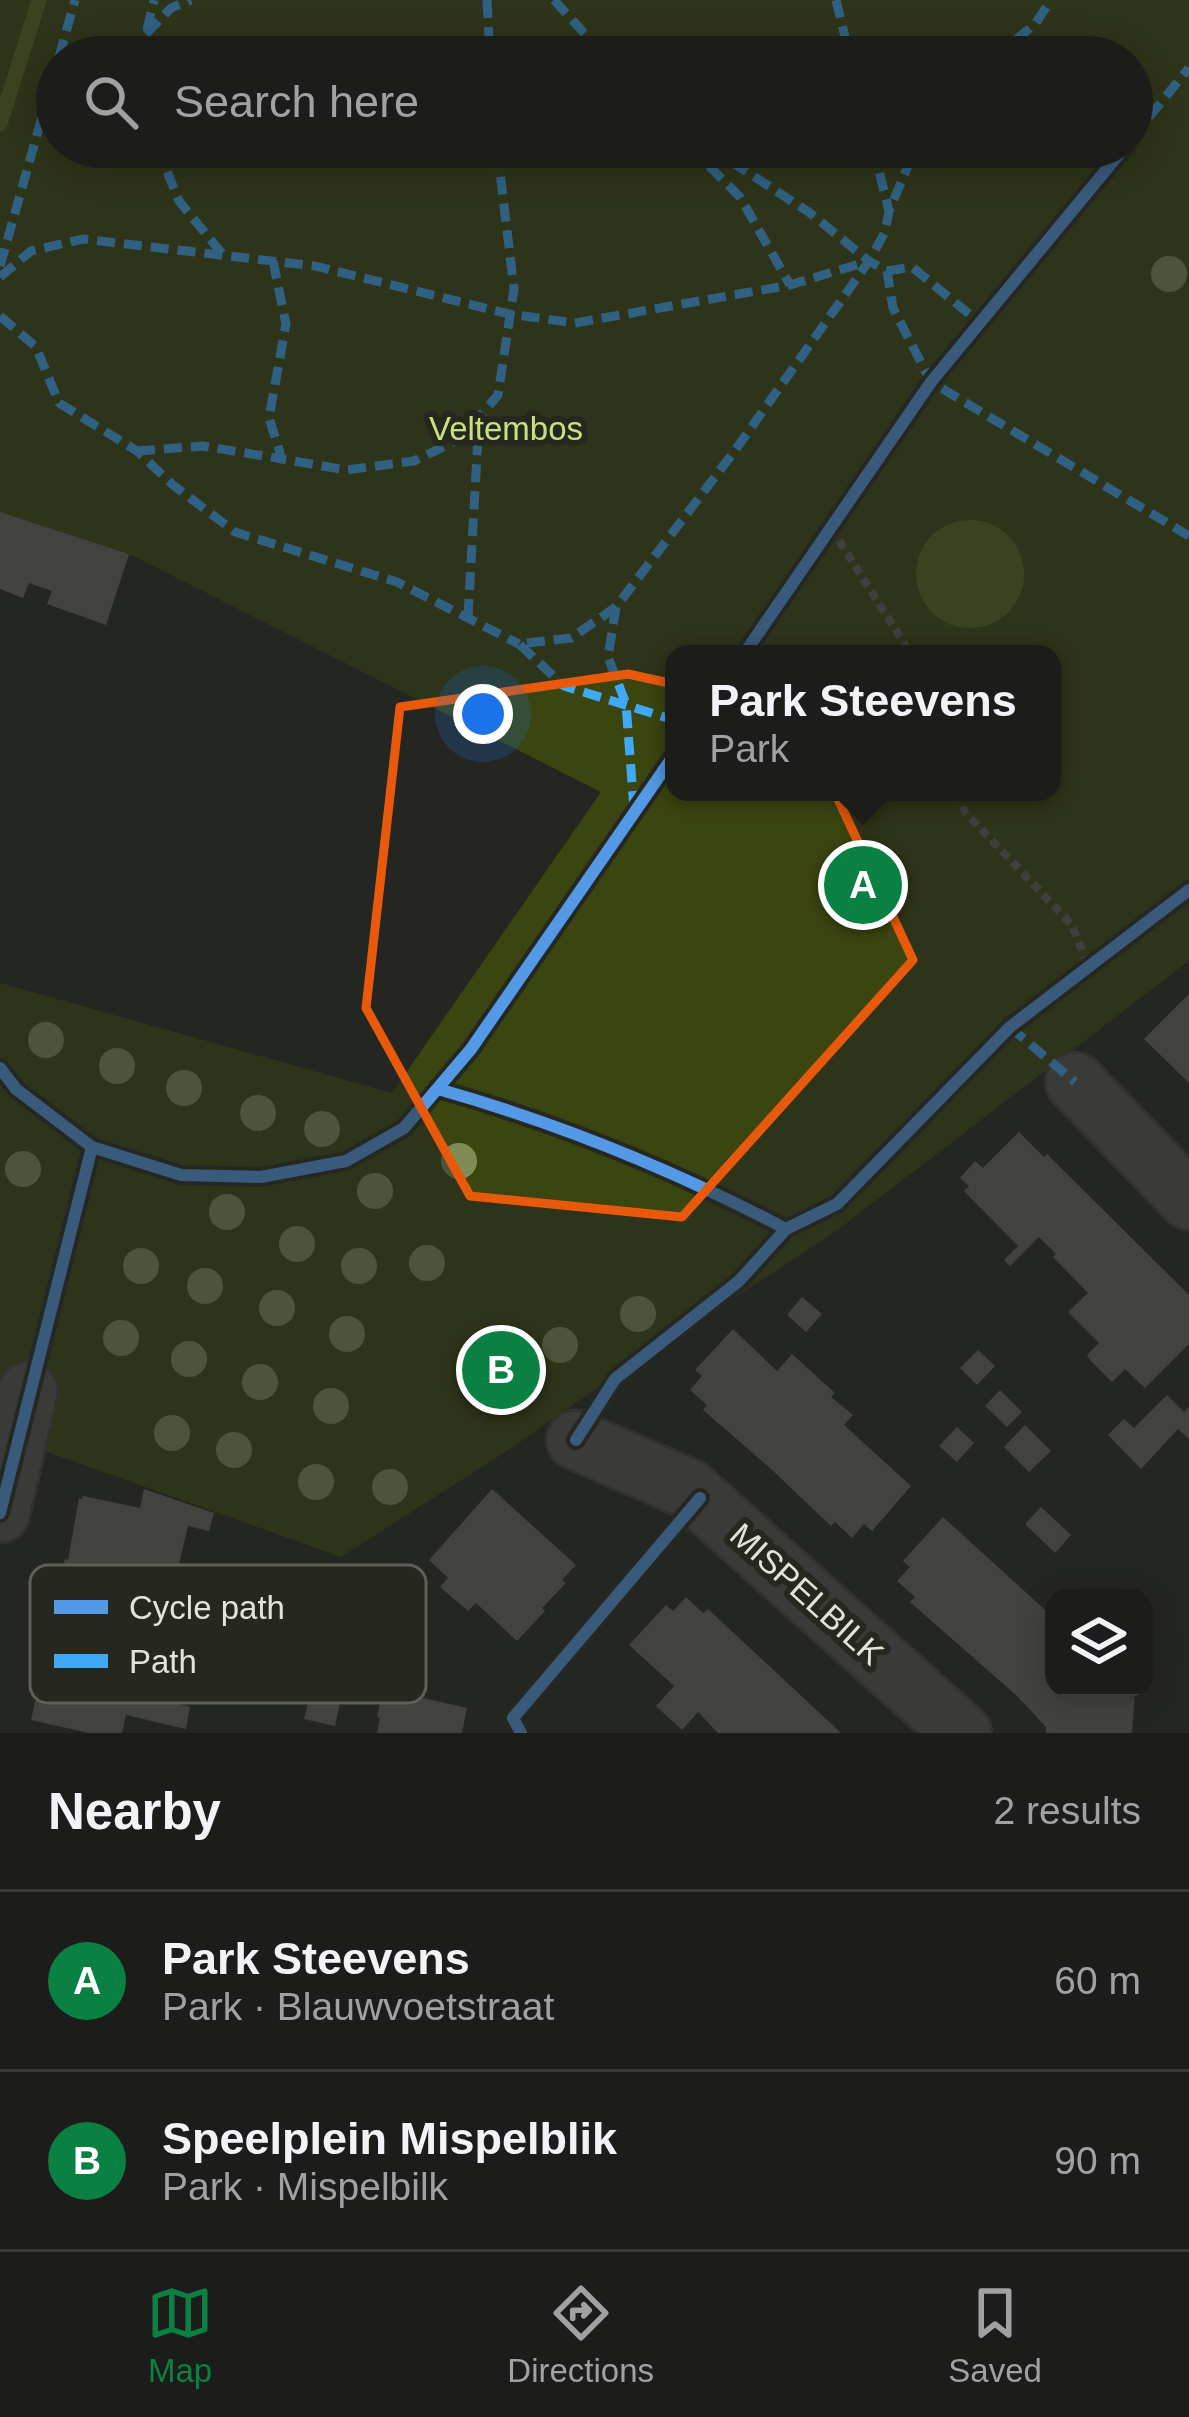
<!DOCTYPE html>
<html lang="en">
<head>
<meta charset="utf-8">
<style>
  :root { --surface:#1c1c1a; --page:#292927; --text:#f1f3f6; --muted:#a0a1a2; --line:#3a3a39; --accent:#0b8043 }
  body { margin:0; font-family:Arial,sans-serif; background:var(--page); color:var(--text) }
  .controls { position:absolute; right:36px; bottom:36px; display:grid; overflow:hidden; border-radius:24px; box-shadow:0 6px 30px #0003 }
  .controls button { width:108px; height:108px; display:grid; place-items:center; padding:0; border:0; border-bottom:3px solid var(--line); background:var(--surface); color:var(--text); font:60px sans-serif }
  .you { position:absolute; left:483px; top:714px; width:42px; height:42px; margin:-30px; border:9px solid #fff; border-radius:50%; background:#1a73e8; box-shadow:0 0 0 18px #1a73e833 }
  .badge { display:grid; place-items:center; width:78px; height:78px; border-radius:50%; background:var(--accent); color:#fff; font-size:39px; font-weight:700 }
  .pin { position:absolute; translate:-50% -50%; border:6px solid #fff; box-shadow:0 3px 12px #0006 }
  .popup { position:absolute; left:665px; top:645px; width:396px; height:156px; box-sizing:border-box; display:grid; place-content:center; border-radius:24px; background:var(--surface); filter:drop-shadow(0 3px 9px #0005); font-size:39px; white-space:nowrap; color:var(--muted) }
  .popup b { font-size:45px; color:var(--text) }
  .popup::after { content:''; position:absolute; left:50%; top:100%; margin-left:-24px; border:24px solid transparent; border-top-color:var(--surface) }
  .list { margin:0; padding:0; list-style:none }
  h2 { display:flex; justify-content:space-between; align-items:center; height:156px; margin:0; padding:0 48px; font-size:51px }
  h2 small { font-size:39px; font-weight:400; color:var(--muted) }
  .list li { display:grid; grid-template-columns:78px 1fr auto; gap:36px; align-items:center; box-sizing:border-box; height:180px; padding:0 48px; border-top:3px solid var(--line) }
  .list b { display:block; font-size:45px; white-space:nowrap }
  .list p { margin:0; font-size:39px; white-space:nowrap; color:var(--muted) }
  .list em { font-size:39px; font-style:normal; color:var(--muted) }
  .icon { flex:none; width:66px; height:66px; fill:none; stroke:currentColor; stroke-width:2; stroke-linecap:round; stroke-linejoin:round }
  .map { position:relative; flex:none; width:1189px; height:1733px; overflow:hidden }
  .search { position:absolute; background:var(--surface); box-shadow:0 6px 30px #0003; left:36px; right:36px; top:36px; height:132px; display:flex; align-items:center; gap:30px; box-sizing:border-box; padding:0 42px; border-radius:66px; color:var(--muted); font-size:45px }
  .sheet { height:516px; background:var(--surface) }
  nav { display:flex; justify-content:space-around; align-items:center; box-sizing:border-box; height:168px; border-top:3px solid var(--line); background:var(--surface); font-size:33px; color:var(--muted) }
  nav a { display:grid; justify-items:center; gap:6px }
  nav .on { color:var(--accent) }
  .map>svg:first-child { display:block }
  .green { fill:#3b450f; fill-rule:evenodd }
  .water { fill:#576523 }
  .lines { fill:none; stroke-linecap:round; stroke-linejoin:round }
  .stream { stroke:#576523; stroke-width:15 }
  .building { fill:#666763 }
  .minor-casing { stroke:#40413e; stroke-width:63 }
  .path { stroke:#5f5f5d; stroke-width:8; stroke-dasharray:9 6; stroke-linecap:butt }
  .minor { stroke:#555653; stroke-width:57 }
  .quiet { stroke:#3fa9f5; stroke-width:9; stroke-dasharray:18 9; stroke-linecap:butt }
  .cycleway-casing { stroke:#262820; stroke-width:20 }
  .cycleway { stroke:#5399e6; stroke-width:12 }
  .tree { fill:#7f8d54 }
  .marked { fill:none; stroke:#e8590c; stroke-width:9; stroke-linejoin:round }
  .labels { text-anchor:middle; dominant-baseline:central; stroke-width:12; stroke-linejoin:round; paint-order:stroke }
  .park-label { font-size:33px; fill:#c8e17d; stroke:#262820 }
  .street-label { font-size:33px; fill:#e1e3dd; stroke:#262820 }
  .key { fill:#262820; stroke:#5e6059; stroke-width:3 }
  .key-label { font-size:33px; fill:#e1e3dd }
</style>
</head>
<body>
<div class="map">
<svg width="1189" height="1733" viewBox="0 0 1189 1733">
  <rect width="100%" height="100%" fill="#252622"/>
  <path class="green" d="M0 0H1189V961L836 1231 559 1414 513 1447 341 1557 0 1435V983L392 1093 601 792 129 554 0 512ZM57 57H1132V147H57ZM674 654H1052V792H674Z"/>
  <circle class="water" cx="970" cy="574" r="54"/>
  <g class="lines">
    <polyline class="stream" points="0,124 39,0"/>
  </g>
  <g class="building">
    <polygon points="0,512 129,554 106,625 47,604 52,591 29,583 23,598 0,589"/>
    <polygon points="1189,994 1189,1083 1144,1039"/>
    <polygon points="1019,1132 1044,1157 1047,1154 1189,1295 1189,1344 1145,1388 1125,1369 1112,1382 1090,1360 1087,1355 1099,1343 1068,1312 1088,1293 1053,1257 1056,1254 1039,1237 1010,1266 1004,1260 1018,1246 964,1191 969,1186 960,1178 975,1161 983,1168"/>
    <polygon points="802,1297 822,1314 806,1332 787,1315"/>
    <polygon points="733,1329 777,1371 792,1354 835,1393 831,1397 853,1415 844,1425 911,1486 872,1531 864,1524 852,1538 835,1522 831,1526 770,1468 703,1410 707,1405 690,1390 702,1376 695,1370"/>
    <polygon points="978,1350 995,1366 977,1385 960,1368"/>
    <polygon points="1000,1390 1022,1412 1007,1427 985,1406"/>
    <polygon points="1167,1395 1184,1412 1189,1407 1189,1439 1178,1429 1141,1469 1108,1435 1124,1419 1134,1428"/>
    <polygon points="1025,1425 1051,1451 1029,1472 1004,1447"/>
    <polygon points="957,1427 974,1443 957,1462 939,1446"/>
    <polygon points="144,1489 214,1513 209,1531 188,1526 162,1635 149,1632 146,1651 114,1644 109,1663 128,1667 126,1673 152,1679 149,1697 190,1707 186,1729 126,1715 122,1733 89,1733 31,1720 52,1626 110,1640 114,1624 118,1606 60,1593 61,1590 57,1589 65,1559 68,1560 79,1498 82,1499 83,1496 140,1508"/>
    <polygon points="492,1489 576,1565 562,1580 566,1583 542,1608 545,1611 517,1641 476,1603 468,1611 440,1587 448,1578 429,1560"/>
    <polygon points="1041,1507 1071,1535 1055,1553 1025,1524"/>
    <polygon points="943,1517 1054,1618 1054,1688 1131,1688 1135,1692 1132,1733 1046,1733 1046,1727 1017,1696 910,1602 915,1597 897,1581 910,1567 903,1561"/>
    <polygon points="347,1572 372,1576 368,1608 342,1604"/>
    <polygon points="686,1597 703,1613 708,1609 841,1733 718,1733 698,1712 682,1730 656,1706 674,1686 629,1645 666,1605 673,1611"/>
    <polygon points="305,1599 331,1606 378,1630 365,1653 324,1633 320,1650 295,1644"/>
    <polygon points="315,1673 345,1680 335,1726 304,1719"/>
    <polygon points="385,1681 407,1686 406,1694 467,1708 462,1733 377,1733 380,1718 377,1717"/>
  </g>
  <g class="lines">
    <g class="minor-casing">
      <g id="minor">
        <polyline points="1075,1082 1189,1200"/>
        <polyline points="576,1440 689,1489 962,1733"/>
        <polyline points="0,1513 28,1391"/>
      </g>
    </g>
    <g class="path">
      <polyline points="831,528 911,654"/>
      <polyline points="958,792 965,812 1072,925 1089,968"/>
    </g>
    <use href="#minor" class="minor"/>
    <g class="quiet">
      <polyline points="487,0 490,57"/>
      <polyline points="554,0 606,57"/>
      <polyline points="836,0 850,57"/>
      <polyline points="146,34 171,8 191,0"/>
      <polyline points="59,57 75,0"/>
      <polyline points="145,57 146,34 154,0"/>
      <polyline points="995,57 1035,24 1051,0"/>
      <polyline points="1132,138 1189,68"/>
      <polyline points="157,147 179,201 224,256"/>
      <polyline points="690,147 740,197 790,285"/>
      <polyline points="709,147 810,213 869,261 887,271 893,308 931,382 1189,536"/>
      <polyline points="873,147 889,211"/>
      <polyline points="273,261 286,324 269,418 282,459 346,470 414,461 462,438 498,395 514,289 497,147"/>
      <polyline points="0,266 57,64"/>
      <polyline points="887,271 912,267 980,323"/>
      <polyline points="0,277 31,251 83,239 315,266 509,314 575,323 790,285 869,261"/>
      <polyline points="0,316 36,347 59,403 137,451 173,485 235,532 397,582 519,644"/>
      <polyline points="137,451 203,446 282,459"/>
      <polyline points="616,607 571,638 519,644 564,686 674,720"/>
      <polyline points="468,617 479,418"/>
      <polyline points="634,809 626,704 608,657 616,607 736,449 869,261 885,232 889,211 916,147"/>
      <polyline points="1010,1027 1075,1082"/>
    </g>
    <g class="cycleway-casing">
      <g id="cycleway">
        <polyline points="744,654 931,382 1125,147"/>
        <polyline points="0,1068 16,1089 92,1147 181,1175 261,1177 346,1161 404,1128 471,1049 674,755"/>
        <path d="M438 1089C558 1123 676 1171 786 1229"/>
        <polyline points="576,1440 615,1379 739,1281 786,1229 837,1204 1010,1027 1189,890"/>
        <polyline points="0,1513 92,1147"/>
        <polyline points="521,1733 513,1718 700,1498"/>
      </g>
    </g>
    <use href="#cycleway" class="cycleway"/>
  </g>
  <g class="tree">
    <circle cx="1169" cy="274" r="18"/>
    <circle cx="46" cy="1040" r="18"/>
    <circle cx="117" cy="1066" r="18"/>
    <circle cx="184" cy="1088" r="18"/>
    <circle cx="258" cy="1113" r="18"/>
    <circle cx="322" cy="1129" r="18"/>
    <circle cx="459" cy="1161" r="18"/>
    <circle cx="23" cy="1169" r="18"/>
    <circle cx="375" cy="1191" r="18"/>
    <circle cx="227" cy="1212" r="18"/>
    <circle cx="297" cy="1244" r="18"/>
    <circle cx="427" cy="1263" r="18"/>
    <circle cx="141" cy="1266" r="18"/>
    <circle cx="359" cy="1266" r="18"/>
    <circle cx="205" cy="1286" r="18"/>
    <circle cx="277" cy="1308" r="18"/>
    <circle cx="638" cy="1314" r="18"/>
    <circle cx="347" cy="1334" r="18"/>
    <circle cx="121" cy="1338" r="18"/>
    <circle cx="560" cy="1345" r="18"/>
    <circle cx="189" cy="1359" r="18"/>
    <circle cx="260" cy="1382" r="18"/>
    <circle cx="331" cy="1406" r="18"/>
    <circle cx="172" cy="1433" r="18"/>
    <circle cx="234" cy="1450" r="18"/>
    <circle cx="316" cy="1482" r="18"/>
    <circle cx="390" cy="1487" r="18"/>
  </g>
  <path d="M0 0H1189V1733H0ZM628 674 797 711 913 960 682 1217 470 1196 366 1008 400 707Z" fill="#252622" fill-opacity=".55" fill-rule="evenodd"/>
  <path class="marked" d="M628 674 797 711 913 960 682 1217 470 1196 366 1008 400 707Z"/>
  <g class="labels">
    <g class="park-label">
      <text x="506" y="428">Veltembos</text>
    </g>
    <g class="street-label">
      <text transform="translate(807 1594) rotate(42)">MISPELBILK</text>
    </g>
  </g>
  <rect x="30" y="1565" width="396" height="138" rx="18" class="key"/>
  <rect x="54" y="1600" width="54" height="14" fill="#5399e6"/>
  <rect x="54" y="1654" width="54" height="14" fill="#3fa9f5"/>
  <g class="key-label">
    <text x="129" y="1619">Cycle path</text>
    <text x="129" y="1673">Path</text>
  </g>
</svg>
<div class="controls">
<button><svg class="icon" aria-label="layers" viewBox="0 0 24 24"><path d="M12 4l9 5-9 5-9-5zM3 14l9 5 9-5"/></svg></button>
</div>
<div class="you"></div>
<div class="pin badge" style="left:863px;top:885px">A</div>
<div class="popup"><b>Park Steevens</b>Park</div>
<div class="pin badge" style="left:501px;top:1370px">B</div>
<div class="search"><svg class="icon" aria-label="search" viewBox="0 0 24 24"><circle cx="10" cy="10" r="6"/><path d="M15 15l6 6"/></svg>Search here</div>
</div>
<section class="sheet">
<h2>Nearby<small>2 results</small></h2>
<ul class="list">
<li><span class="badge">A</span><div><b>Park Steevens</b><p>Park · Blauwvoetstraat</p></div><em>60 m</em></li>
<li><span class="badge">B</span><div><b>Speelplein Mispelblik</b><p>Park · Mispelbilk</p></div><em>90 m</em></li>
</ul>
</section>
<nav>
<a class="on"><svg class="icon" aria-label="map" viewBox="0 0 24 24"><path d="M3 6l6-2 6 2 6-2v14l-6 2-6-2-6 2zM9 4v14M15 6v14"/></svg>Map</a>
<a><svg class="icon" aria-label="directions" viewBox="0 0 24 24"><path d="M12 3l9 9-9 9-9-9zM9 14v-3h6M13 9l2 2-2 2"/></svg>Directions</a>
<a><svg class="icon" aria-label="saved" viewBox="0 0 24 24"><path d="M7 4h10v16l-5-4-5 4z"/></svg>Saved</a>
</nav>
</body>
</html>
